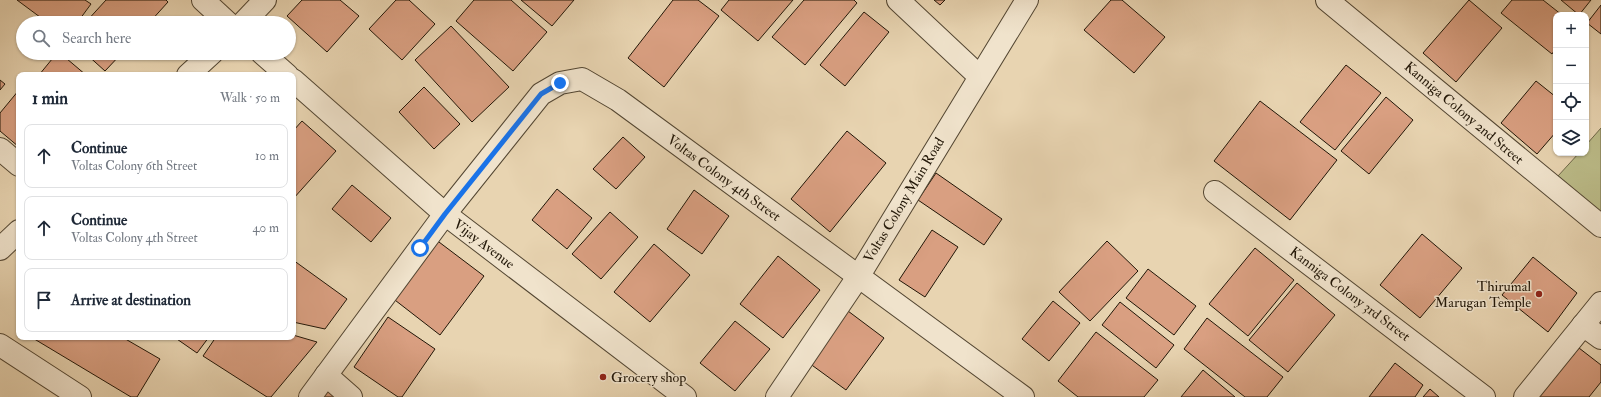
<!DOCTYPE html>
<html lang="en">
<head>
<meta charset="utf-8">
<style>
  :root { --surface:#fff; --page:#f6f6f7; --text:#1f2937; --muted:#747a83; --line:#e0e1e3 }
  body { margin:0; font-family:"IM FELL Double Pica",serif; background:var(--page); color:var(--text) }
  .controls { position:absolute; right:12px; top:12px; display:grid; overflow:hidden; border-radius:8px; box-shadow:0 1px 3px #0004 }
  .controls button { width:36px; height:36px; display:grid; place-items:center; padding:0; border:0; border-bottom:1px solid var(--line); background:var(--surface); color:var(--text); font:20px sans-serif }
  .stop { position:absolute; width:12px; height:12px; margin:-9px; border:3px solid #1a73e8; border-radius:50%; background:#fff }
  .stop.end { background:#1a73e8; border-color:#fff; box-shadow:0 1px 4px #0008 }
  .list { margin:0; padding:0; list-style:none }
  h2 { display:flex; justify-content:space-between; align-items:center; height:52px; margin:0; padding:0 16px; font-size:17px }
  h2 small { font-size:13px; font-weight:400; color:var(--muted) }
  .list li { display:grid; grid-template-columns:26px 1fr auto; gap:12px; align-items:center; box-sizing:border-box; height:64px; margin:0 8px 8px; padding:0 8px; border:1px solid var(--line); border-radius:8px }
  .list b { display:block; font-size:15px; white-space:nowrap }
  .list p { margin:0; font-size:13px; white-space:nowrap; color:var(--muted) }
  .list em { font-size:13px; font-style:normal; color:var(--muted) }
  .icon { flex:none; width:22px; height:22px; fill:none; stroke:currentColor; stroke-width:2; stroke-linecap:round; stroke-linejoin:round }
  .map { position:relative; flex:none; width:1601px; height:397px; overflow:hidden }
  .search { position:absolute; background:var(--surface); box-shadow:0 1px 3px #0004; left:16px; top:16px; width:280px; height:44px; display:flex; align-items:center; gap:10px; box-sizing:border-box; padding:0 14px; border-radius:22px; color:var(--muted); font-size:15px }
  .panel { position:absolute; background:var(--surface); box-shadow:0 1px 3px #0004; left:16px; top:72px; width:280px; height:268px; border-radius:8px }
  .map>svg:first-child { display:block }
  .green { fill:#bb8; stroke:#6e6848 }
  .building { fill:#d99f81; stroke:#211607 }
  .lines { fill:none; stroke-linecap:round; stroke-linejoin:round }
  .minor-casing { stroke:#534632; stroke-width:24 }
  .minor { stroke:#f0e3cc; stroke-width:22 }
  .route { stroke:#1a73e8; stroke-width:5 }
  .poi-dot { fill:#8f2418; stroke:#f0e3cc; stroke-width:1.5 }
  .labels { text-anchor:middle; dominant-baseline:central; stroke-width:3; stroke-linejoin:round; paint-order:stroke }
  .street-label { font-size:14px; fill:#211607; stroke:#f0e3cc }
  .poi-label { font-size:14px; fill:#211607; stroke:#f0e3cc; text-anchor:end }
</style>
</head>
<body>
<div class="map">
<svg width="1601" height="397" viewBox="0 0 1601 397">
  <rect width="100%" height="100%" fill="#e8d4b1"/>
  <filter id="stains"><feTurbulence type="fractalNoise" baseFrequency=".005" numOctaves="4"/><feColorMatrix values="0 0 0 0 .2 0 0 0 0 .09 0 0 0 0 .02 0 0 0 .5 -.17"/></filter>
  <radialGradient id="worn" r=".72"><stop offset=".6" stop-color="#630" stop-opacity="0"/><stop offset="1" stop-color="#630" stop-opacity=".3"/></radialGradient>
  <polygon class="green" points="1601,128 1601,214 1558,176 1579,153 1586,153 1586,145"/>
  <g class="building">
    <polygon points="17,0 85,0 91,4 77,23 48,23"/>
    <polygon points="106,0 166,0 168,2 149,23 85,23"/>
    <polygon points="302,0 340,0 359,16 327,52 287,16"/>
    <polygon points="396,0 409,0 435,24 402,60 369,29"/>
    <polygon points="474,0 511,0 547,32 513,71 456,21"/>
    <polygon points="521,0 574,0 552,26"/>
    <polygon points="673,0 698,0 719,16 664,87 628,58"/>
    <polygon points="729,0 793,0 758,41 721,10"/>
    <polygon points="804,0 854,0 857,3 805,65 772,37"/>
    <polygon points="934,0 945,0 940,5"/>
    <polygon points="1111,0 1122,0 1165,37 1134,73 1084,30"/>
    <polygon points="1469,0 1502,28 1456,82 1423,53"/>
    <polygon points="1512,0 1543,0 1562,15 1556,15 1556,48 1552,54 1501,13"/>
    <polygon points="1561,0 1591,0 1579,15"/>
    <polygon points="1601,5 1601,34 1587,23"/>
    <polygon points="864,12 889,32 845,86 820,65"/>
    <polygon points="451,26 509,87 472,122 415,60"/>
    <polygon points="57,53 60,53 86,75 39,75"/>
    <polygon points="85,53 122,53 105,71"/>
    <polygon points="1346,65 1381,93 1335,150 1300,122"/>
    <polygon points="0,80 5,84 0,90"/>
    <polygon points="1536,81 1556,97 1556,132 1537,154 1501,123"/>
    <polygon points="424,87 460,124 434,149 399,112"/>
    <polygon points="19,90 19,147 0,131 0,113"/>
    <polygon points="1386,97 1413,120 1369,174 1341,151"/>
    <polygon points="1260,101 1337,160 1290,220 1214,161"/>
    <polygon points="302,121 336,151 293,199 293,131"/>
    <polygon points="847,131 886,163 830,232 791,199"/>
    <polygon points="623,137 645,157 616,189 593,169"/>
    <polygon points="936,173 1002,219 984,245 918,200"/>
    <polygon points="352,185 391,218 371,242 332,209"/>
    <polygon points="557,189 592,218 567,249 532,220"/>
    <polygon points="694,190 729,216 702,254 667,229"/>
    <polygon points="610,212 638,237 601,279 572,254"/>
    <polygon points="932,230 958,247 925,297 899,280"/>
    <polygon points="1422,234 1462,268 1420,318 1380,285"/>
    <polygon points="435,239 484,276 440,335 391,297"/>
    <polygon points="1107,241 1138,271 1090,321 1059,292"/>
    <polygon points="654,244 690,275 650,322 614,292"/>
    <polygon points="1255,248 1294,280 1248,336 1209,304"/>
    <polygon points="778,256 820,290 783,338 740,304"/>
    <polygon points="1533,257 1577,293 1548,332 1502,295"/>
    <polygon points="293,260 347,299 325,329 293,322"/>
    <polygon points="1148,269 1196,306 1174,335 1126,298"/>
    <polygon points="1297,283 1335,315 1288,372 1249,340"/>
    <polygon points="1053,301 1080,323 1049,361 1022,339"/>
    <polygon points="1120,302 1174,345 1156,368 1102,325"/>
    <polygon points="848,311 884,338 846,390 809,363"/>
    <polygon points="388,317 435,349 402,397 398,397 354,367"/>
    <polygon points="1207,318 1283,377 1267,397 1245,397 1184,349"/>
    <polygon points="735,321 770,349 735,391 700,363"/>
    <polygon points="1096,332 1158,380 1144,397 1078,397 1058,381"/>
    <polygon points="293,335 317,342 271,397 267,397 203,356 216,337 293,337"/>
    <polygon points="31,337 122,337 160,359 137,397 131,397"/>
    <polygon points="174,337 209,337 197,353"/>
    <polygon points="1579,348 1601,365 1601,382 1589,397 1539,397"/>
    <polygon points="1395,363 1423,385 1415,397 1369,397"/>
    <polygon points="1203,370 1235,397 1181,397"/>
    <polygon points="325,388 337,397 318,397"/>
    <polygon points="1430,389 1439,397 1423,397"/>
  </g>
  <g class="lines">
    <g class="minor-casing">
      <g id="minor">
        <polyline points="203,0 228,23"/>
        <polyline points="898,0 979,76"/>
        <polyline points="1327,0 1601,226"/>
        <polyline points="243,23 265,0"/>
        <polyline points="262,53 287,75"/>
        <polyline points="188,75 212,53"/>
        <polyline points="293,80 445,214 685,397"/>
        <polyline points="0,149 19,165"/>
        <polyline points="1215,192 1484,397"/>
        <polyline points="0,249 19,231"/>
        <polyline points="1583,325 1601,338"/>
        <polyline points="0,345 80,397"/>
        <polyline points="326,375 351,397"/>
        <polyline points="310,397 445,214 541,94 560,83 582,79 618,100 1023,397"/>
        <polyline points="777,397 858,277 1027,0"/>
        <polyline points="1525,397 1601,303"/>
      </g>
    </g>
    <use href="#minor" class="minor"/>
  </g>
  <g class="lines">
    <polyline class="route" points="420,248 445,214 541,94 560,83"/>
  </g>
  <g class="poi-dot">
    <circle cx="1539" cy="294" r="4"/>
    <circle cx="603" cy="377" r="4"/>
  </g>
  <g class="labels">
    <g class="street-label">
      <text transform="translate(1464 113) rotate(40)">Kanniga Colony 2nd Street</text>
      <text transform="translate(724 178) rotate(36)">Voltas Colony 4th Street</text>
      <text transform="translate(904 200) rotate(-59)">Voltas Colony Main Road</text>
      <text transform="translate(484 244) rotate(37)">Vijay Avenue</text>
      <text transform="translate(1350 294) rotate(37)">Kanniga Colony 3rd Street</text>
    </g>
    <g class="poi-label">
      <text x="1531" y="286">Thirumal<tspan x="1531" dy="16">Marugan Temple</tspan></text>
      <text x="611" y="377" text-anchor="start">Grocery shop</text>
    </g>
  </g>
  <rect width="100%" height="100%" filter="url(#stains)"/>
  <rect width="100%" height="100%" fill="url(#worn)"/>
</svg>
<div class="controls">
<button>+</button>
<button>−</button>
<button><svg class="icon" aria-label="locate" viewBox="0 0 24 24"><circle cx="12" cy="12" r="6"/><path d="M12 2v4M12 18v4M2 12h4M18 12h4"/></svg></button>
<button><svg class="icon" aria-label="layers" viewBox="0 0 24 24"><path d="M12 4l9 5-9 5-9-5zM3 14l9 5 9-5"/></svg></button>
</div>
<div class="stop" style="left:420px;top:248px"></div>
<div class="stop end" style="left:560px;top:83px"></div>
<div class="search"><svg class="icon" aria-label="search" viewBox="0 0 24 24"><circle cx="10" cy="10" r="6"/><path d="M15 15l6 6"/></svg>Search here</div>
<section class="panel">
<h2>1 min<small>Walk · 50 m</small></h2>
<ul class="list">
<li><svg class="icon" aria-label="ahead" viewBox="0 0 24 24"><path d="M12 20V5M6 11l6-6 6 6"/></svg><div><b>Continue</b><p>Voltas Colony 6th Street</p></div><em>10 m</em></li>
<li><svg class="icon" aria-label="ahead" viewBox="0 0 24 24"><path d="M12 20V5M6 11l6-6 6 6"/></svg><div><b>Continue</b><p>Voltas Colony 4th Street</p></div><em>40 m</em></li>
<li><svg class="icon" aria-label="arrive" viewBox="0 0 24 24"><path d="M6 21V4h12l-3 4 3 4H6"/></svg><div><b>Arrive at destination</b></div></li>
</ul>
</section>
</div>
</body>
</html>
